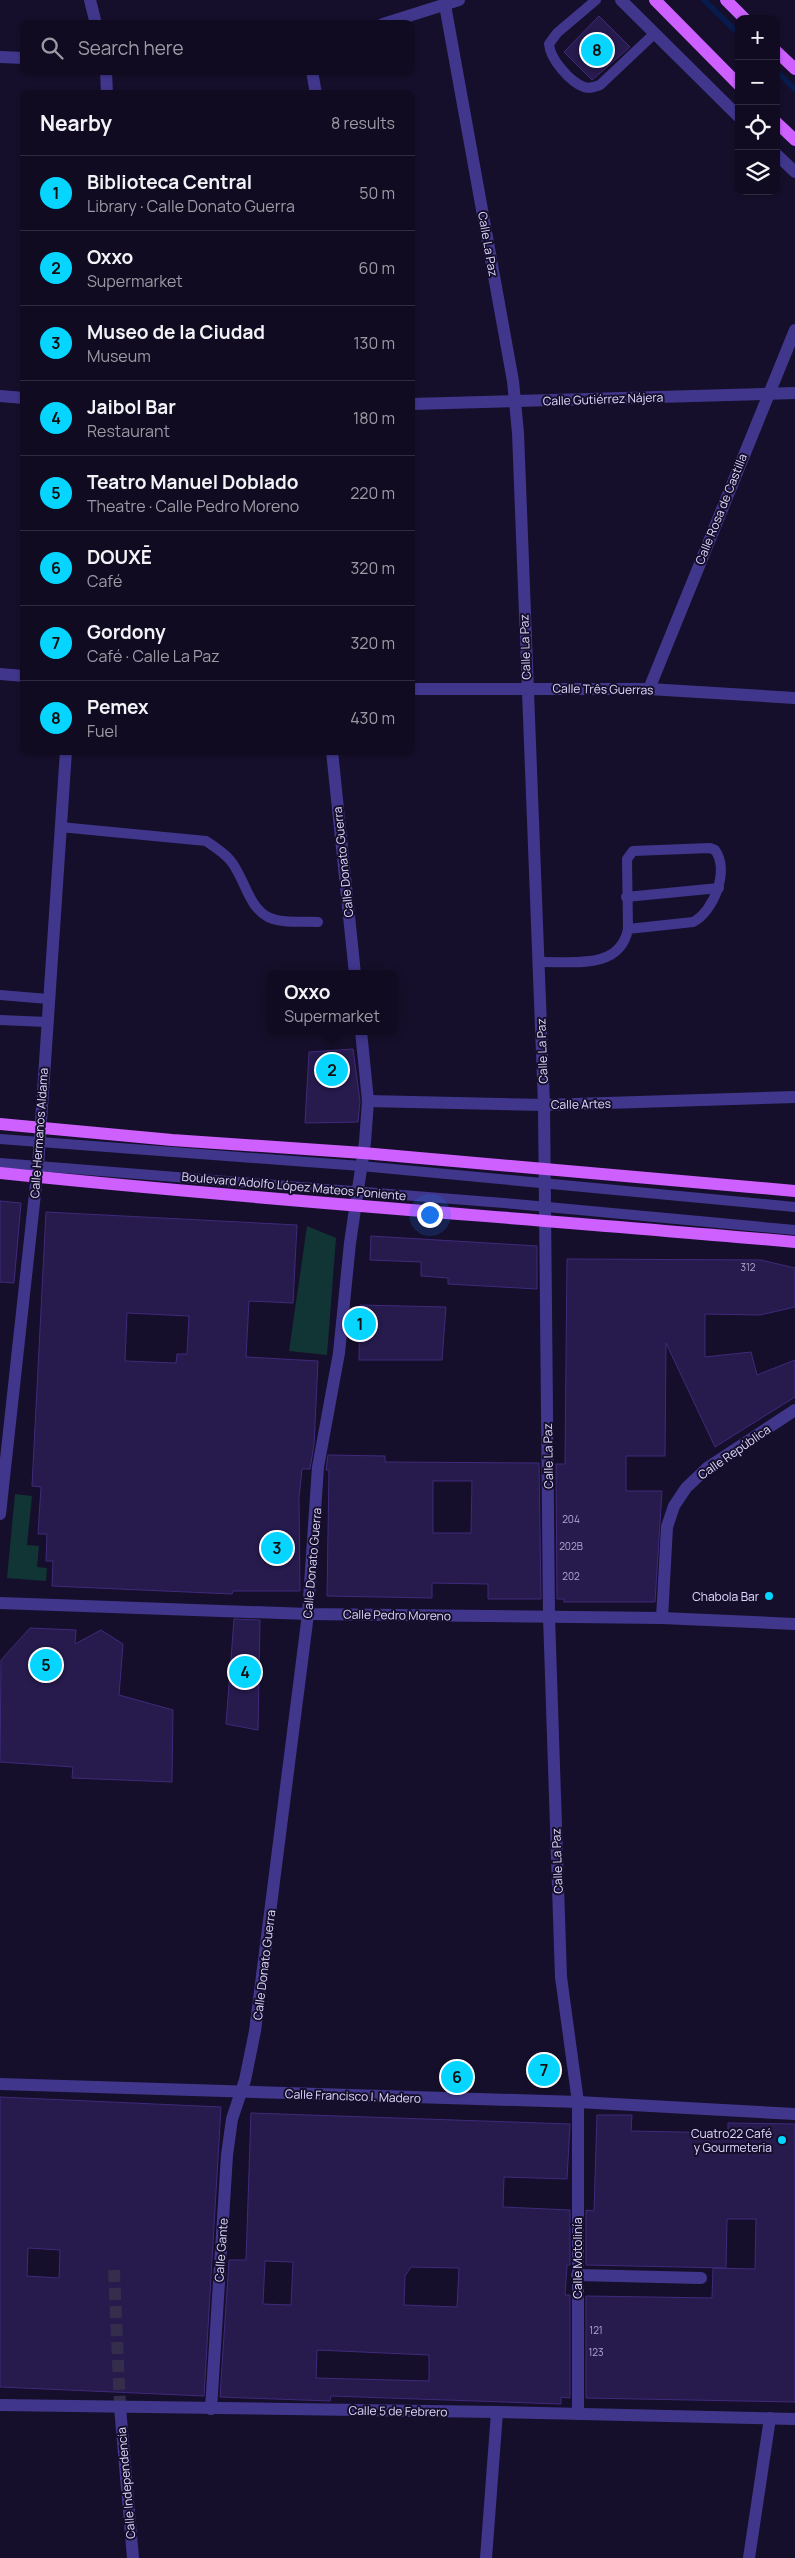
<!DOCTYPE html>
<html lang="en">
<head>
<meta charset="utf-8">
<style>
  :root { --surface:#100b20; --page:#1e192d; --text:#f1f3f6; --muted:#9c9ba5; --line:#302b3e; --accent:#05d5ff }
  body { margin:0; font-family:Manrope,sans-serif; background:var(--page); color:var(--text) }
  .controls { position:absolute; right:15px; top:15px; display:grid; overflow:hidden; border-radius:10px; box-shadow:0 1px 4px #0004 }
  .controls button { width:45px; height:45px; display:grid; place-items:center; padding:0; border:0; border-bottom:1px solid var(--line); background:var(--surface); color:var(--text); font:25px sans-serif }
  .you { position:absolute; left:429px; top:1214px; width:18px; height:18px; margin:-12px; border:4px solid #fff; border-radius:50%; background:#1a73e8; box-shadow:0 0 0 8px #1a73e833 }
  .badge { display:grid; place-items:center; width:32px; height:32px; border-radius:50%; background:var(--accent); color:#111; font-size:16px; font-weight:700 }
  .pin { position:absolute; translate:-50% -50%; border:2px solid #fff; box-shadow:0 1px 5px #0006 }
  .popup { position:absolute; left:266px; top:970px; width:132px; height:65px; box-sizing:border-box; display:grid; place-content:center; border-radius:10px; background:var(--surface); filter:drop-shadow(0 1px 4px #0005); font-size:16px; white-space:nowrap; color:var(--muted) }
  .popup b { font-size:19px; color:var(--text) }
  .popup::after { content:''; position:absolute; left:50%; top:100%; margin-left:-10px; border:10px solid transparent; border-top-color:var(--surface) }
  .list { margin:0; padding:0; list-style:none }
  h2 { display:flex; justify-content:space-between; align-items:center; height:65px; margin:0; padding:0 20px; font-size:21px }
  h2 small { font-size:16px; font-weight:400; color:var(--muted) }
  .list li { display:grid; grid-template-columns:32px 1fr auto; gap:15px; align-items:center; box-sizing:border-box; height:75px; padding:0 20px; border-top:1px solid var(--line) }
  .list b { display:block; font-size:19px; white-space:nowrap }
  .list p { margin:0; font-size:16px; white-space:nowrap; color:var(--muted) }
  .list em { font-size:16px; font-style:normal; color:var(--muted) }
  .icon { flex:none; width:28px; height:28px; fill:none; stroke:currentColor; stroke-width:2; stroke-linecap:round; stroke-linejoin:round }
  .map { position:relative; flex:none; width:795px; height:2558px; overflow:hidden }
  .search { position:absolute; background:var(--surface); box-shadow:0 1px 4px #0004; left:20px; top:20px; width:395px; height:55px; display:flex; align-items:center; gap:12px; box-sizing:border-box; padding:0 18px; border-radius:10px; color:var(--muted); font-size:19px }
  .panel { position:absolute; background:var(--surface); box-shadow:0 1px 4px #0004; left:20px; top:90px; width:395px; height:665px; border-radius:10px }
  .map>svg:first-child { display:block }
  .green { fill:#113435 }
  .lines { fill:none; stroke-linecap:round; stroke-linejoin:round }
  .stream { stroke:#071b4c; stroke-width:5.5 }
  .building { fill:#271a4d; stroke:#3f2a7b; fill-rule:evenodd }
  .minor-tunnel { stroke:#342d4b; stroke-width:12; stroke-dasharray:12 6; stroke-linecap:butt }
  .service { stroke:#40378d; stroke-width:10 }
  .minor { stroke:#40378d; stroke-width:12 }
  .tertiary { stroke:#40378d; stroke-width:12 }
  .primary { stroke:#ce60ff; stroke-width:12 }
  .poi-dot { fill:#05d5ff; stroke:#160f2b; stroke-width:2 }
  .labels { text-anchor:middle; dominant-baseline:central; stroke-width:4; stroke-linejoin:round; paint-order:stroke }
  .number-label { font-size:10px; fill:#b2a9d2 }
  .street-label { font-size:12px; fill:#e0d9ff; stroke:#160f2b }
  .poi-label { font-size:12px; fill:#e0d9ff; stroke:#160f2b; text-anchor:end }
</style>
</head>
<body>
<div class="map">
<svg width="795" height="2558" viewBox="0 0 795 2558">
  <rect width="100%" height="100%" fill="#160f2b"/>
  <g class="green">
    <polygon points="307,1226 336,1238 327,1355 289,1351"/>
    <polygon points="15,1494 32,1496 27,1545 39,1546 37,1567 47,1568 46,1581 7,1578"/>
  </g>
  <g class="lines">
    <g class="stream">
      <polyline points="704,0 739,34"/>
      <polyline points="776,71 795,89"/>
    </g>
  </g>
  <g class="building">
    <polygon points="599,16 630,47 592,80 564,52"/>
    <polygon points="353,1049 360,1101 358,1122 305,1123 309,1052"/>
    <polygon points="0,1201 21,1203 14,1283 0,1282"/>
    <path d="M46 1212 297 1225 293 1303 249 1301 246 1357 318 1361 314 1445 310 1469H302L299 1497 300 1591H233L232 1594 52 1586 53 1561H46L47 1534H38L41 1487 32 1486ZM127 1313 189 1316 187 1354H177L176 1363 125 1361Z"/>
    <polygon points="371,1236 537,1246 537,1289 448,1284 448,1278 421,1276 421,1262 370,1260"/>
    <polygon points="567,1259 761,1260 795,1268 795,1307 760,1315 705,1314 705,1357 751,1352 757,1375 795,1360 795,1397 715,1447 666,1343 665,1456 626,1456 626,1491 662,1491 655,1602 564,1602 564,1599 557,1599 556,1464 565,1464"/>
    <polygon points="360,1305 446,1307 442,1360 359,1360"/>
    <path d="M328 1455 385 1456V1462L539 1463 541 1599H488V1584L432 1583V1598L327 1596 329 1470H326ZM433 1481H472L471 1533H433Z"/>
    <polygon points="234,1619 260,1620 258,1730 226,1724"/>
    <polygon points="30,1628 76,1630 75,1644 101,1630 123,1644 119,1695 173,1710 172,1782 72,1778 73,1767 0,1762 1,1660"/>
    <path d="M0 2097 221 2107 204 2396 0 2387ZM28 2248 60 2250 59 2278 27 2276Z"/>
    <path d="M251 2113 570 2124 567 2179 504 2177 503 2207 570 2210V2265H567L565 2295H570V2398L561 2397V2404L331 2396 330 2401 220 2397 229 2260H246ZM265 2261 293 2262 291 2305 263 2304ZM411 2267 459 2268 457 2307 404 2305 405 2276ZM317 2350 429 2355V2381L316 2378Z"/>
    <polygon points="597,2115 632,2115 631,2131 728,2133 728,2123 795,2124 795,2402 586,2398 586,2296 712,2298 713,2268 755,2269 756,2219 727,2219 726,2268 586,2265 586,2210 594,2211"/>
  </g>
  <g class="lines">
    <polyline class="minor-tunnel" points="114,2270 120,2407"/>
    <g class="service">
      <path d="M596 0 557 33 549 44C550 59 570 82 584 87 589 89 595 87 600 85L654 34"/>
      <path d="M60 827 206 841C215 847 223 852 230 860 244 876 248 907 268 917 282 924 303 921 318 922"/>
      <polyline points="626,897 719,888"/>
      <path d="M538 962C571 961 620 971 628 929L627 859 633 851 710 848 715 850C730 870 714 911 693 922L628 929"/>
      <polyline points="0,995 48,999"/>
      <polyline points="0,1020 47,1022"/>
      <polyline points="0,1139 361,1166 795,1207"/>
      <polyline points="0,1163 515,1204 795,1230"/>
    </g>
    <g class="minor">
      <polyline points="90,0 96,24"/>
      <polyline points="445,5 513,381 518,433 544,1105 549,1616 561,1977 578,2102 578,2414"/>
      <polyline points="383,24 459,0"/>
      <polyline points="0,57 24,58"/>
      <polyline points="106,71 107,94"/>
      <polyline points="312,71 316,94"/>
      <polyline points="0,396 24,398"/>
      <polyline points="411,404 795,393"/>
      <polyline points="0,674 24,676"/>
      <polyline points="411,689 649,689 795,698"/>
      <polyline points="649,689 795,330"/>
      <polyline points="332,751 355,974"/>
      <polyline points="368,1101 544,1105 795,1097"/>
      <polyline points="0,1514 38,1166 66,751"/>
      <polyline points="0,1603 308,1614 662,1618 795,1624"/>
      <polyline points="662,1618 667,1527 674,1506 686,1488 707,1468 795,1410"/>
      <polyline points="0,2084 578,2102 795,2114"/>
      <polyline points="577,2275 701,2278"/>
      <polyline points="0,2405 497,2412 795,2419"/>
      <polyline points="120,2407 133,2558"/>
      <polyline points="211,2409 227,2155 232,2119 245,2080 255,2031 308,1614 318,1467 339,1353 350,1243 365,1142 368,1101 361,1031"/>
      <polyline points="486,2558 497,2412"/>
      <polyline points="749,2558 770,2418"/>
    </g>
    <g class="tertiary">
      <polyline points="621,0 739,117"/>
      <polyline points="776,154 795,172"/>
    </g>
    <g class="primary">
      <polyline points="655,0 739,85"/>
      <polyline points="726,0 745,19"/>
      <polyline points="776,51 795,69"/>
      <polyline points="776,122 795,140"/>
      <polyline points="0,1124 172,1140 363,1153 795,1191"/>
      <path d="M0 1173C265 1201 530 1218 795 1242"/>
    </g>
  </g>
  <g class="poi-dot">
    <circle cx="769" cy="1596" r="5"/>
    <circle cx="782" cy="2140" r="5"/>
  </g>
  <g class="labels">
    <g class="number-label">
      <text x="748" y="1267">312</text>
      <text x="571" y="1519">204</text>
      <text x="571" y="1546">202B</text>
      <text x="571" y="1576">202</text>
      <text x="596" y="2330">121</text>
      <text x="596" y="2352">123</text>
    </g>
    <g class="street-label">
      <text transform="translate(488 244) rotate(80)">Calle La Paz</text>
      <text transform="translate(603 399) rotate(-2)">Calle Gutiérrez Nájera</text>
      <text transform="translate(721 509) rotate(-68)">Calle Rosa de Castilla</text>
      <text transform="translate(525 647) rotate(-92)">Calle La Paz</text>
      <text transform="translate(603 689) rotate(1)">Calle Três Guerras</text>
      <text transform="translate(343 862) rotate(-96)">Calle Donato Guerra</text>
      <text transform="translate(542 1051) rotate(-92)">Calle La Paz</text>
      <text transform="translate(581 1104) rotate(-1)">Calle Artes</text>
      <text transform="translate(39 1133) rotate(-86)">Calle Hermanos Aldama</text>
      <text transform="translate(294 1186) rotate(5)">Boulevard Adolfo López Mateos Poniente</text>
      <text transform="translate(734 1452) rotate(-35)">Calle República</text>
      <text transform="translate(548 1456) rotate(-91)">Calle La Paz</text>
      <text transform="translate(312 1563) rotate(-85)">Calle Donato Guerra</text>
      <text transform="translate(397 1615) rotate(1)">Calle Pedro Moreno</text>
      <text transform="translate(557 1861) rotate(-92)">Calle La Paz</text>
      <text transform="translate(264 1965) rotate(-83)">Calle Donato Guerra</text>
      <text transform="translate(353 2096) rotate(2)">Calle Francisco I. Madero</text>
      <text transform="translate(221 2250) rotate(-86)">Calle Gante</text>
      <text transform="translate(577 2258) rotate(-90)">Calle Motolinía</text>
      <text transform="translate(398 2411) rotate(1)">Calle 5 de Febrero</text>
      <text transform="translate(126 2483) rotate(-95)">Calle Independencia</text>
    </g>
    <g class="poi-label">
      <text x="759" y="1596">Chabola Bar</text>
      <text x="772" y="2133">Cuatro22 Café<tspan x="772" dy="14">y Gourmeteria</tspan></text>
    </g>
  </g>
</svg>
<div class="controls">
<button>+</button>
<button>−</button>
<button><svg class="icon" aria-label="locate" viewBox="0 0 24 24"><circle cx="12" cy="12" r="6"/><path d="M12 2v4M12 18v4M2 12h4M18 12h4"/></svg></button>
<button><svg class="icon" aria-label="layers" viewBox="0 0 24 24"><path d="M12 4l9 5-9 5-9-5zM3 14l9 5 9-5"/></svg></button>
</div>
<div class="you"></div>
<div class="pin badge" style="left:360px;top:1324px">1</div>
<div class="pin badge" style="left:332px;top:1070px">2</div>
<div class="popup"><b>Oxxo</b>Supermarket</div>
<div class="pin badge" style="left:277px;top:1548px">3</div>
<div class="pin badge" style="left:245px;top:1672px">4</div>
<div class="pin badge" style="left:46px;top:1665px">5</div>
<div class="pin badge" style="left:457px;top:2077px">6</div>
<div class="pin badge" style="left:544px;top:2070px">7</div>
<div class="pin badge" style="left:597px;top:50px">8</div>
<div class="search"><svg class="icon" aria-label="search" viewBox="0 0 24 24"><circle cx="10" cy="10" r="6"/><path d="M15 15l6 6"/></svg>Search here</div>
<section class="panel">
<h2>Nearby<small>8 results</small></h2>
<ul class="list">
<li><span class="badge">1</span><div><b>Biblioteca Central</b><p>Library · Calle Donato Guerra</p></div><em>50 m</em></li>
<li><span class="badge">2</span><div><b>Oxxo</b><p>Supermarket</p></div><em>60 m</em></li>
<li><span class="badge">3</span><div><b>Museo de la Ciudad</b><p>Museum</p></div><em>130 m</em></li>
<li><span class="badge">4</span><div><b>Jaibol Bar</b><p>Restaurant</p></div><em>180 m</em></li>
<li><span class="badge">5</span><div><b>Teatro Manuel Doblado</b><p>Theatre · Calle Pedro Moreno</p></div><em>220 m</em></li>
<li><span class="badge">6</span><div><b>DOUXĒ</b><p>Café</p></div><em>320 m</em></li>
<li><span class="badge">7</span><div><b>Gordony</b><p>Café · Calle La Paz</p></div><em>320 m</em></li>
<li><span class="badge">8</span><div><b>Pemex</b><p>Fuel</p></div><em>430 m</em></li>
</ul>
</section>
</div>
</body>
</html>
